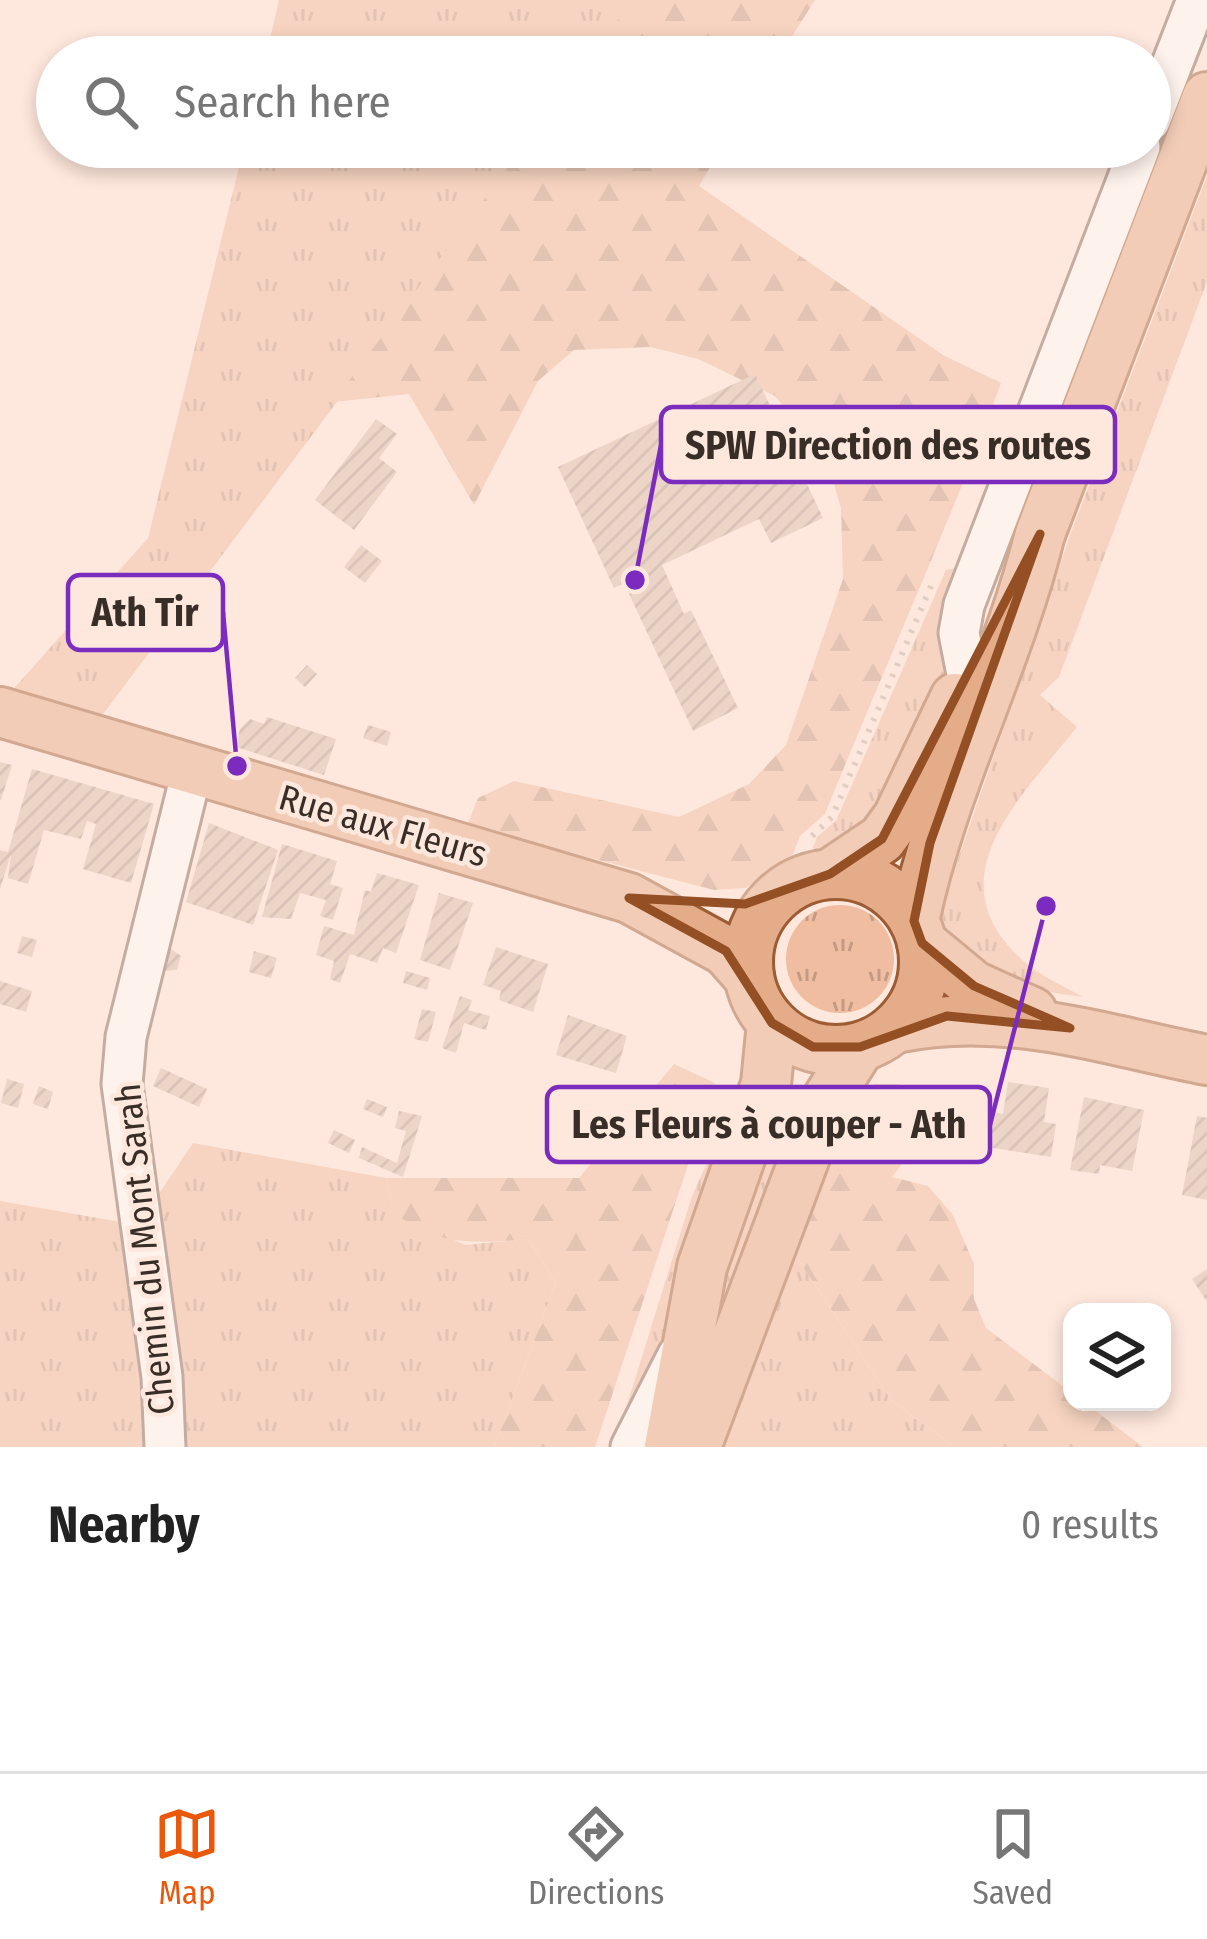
<!DOCTYPE html>
<html lang="en">
<head>
<meta charset="utf-8">
<style>
  :root { --surface:#fff; --page:#f6f6f6; --text:#222; --muted:#767676; --line:#e0e0e0; --accent:#ea580c }
  body { margin:0; font-family:"Fira Sans Condensed",sans-serif; background:var(--page); color:var(--text) }
  .controls { position:absolute; right:36px; bottom:36px; display:grid; overflow:hidden; border-radius:24px; box-shadow:0 6px 18px #0003 }
  .controls button { width:108px; height:108px; display:grid; place-items:center; padding:0; border:0; border-bottom:3px solid var(--line); background:var(--surface); color:var(--text); font:60px sans-serif }
  .list { margin:0; padding:0; list-style:none }
  h2 { display:flex; justify-content:space-between; align-items:center; height:156px; margin:0; padding:0 48px; font-size:51px }
  h2 small { font-size:39px; font-weight:400; color:var(--muted) }
  .icon { flex:none; width:66px; height:66px; fill:none; stroke:currentColor; stroke-width:2; stroke-linecap:round; stroke-linejoin:round }
  .map { position:relative; flex:none; width:1207px; height:1447px; overflow:hidden }
  .search { position:absolute; background:var(--surface); box-shadow:0 6px 18px #0003; left:36px; right:36px; top:36px; height:132px; display:flex; align-items:center; gap:30px; box-sizing:border-box; padding:0 42px; border-radius:66px; color:var(--muted); font-size:45px }
  .sheet { height:324px; background:var(--surface) }
  nav { display:flex; justify-content:space-around; align-items:center; box-sizing:border-box; height:168px; border-top:3px solid var(--line); background:var(--surface); font-size:33px; color:var(--muted) }
  nav a { display:grid; justify-items:center; gap:6px }
  nav .on { color:var(--accent) }
  .map>svg:first-child { display:block }
  .grass { fill:url(#grass-tufts) }
  .forest { fill:url(#forest-firs) }
  .building { fill:url(#building-hatch) }
  .lines { fill:none; stroke-linecap:round; stroke-linejoin:round }
  .minor-casing { stroke:#7e6559; stroke-width:45 }
  .major-casing { stroke:#9d5c34; stroke-width:54 }
  .path { stroke:#c0ada4; stroke-width:6; stroke-dasharray:3 9; stroke-linecap:butt }
  .minor { stroke:#fff; stroke-width:39 }
  .major { stroke:#e5ac89; stroke-width:48 }
  .marked { fill:none; stroke:#944f25; stroke-width:9; stroke-linejoin:round }
  .labels { text-anchor:middle; dominant-baseline:central; stroke-width:9; stroke-linejoin:round; paint-order:stroke }
  .street-label { font-size:36px; fill:#382e28; stroke:#fee7dc }
  .leader { fill:none; stroke:#7b2cbf; stroke-width:4.5 }
  .callout-dot { fill:#7b2cbf; stroke:#fee7dc; stroke-width:4.5 }
  .callout { fill:#fee7dc; stroke:#7b2cbf; stroke-width:4.5 }
  .callout-label { font-size:39px; text-anchor:middle; font-weight:bold; fill:#382e28 }
</style>
</head>
<body>
<div class="map">
<svg width="1207" height="1447" viewBox="0 0 1207 1447">
  <defs>
    <pattern id="grass-tufts" width="24" height="20" patternUnits="userSpaceOnUse" patternTransform="scale(3)"><rect width="24" height="20" fill="#f0bda1"/><path d="M3 7l-1-3M5 7V3M7 7l1-3M15 17l-1-3M17 17v-4M19 17l1-3" fill="none" stroke="#c39a83"/></pattern>
    <pattern id="forest-firs" width="22" height="20" patternUnits="userSpaceOnUse" patternTransform="scale(3)"><rect width="22" height="20" fill="#f0bda1"/><path d="M5 1l3.5 6h-7zM16 11l3.5 6h-7z" fill="#c39a83"/></pattern>
    <pattern id="building-hatch" width="6" height="6" patternUnits="userSpaceOnUse" patternTransform="scale(3)"><rect width="6" height="6" fill="#d7bcae"/><path d="M-1 1l2-2M0 6l6-6M5 7l2-2" fill="none" stroke="#af998e"/></pattern>
  </defs>
  <rect width="100%" height="100%" fill="#fee7dc"/>
  <g class="grass">
    <polygon points="279,0 641,0 597,57 266,57"/>
    <polygon points="244,147 528,147 86,737 0,704 148,538"/>
    <path d="M1207 176V282L1059 677 1040 695 1077 727C1020 799 929 881 1027 964 1043 977 1065 987 1083 997 1033 989 944 983 937 917 935 899 937 879 938 860L957 862 1072 530Z"/>
    <polygon points="957,568 965,578 951,676 887,820 819,854 813,848 817,837 836,821 946,570"/>
    <circle cx="840" cy="959" r="54"/>
    <polygon points="729,1114 734,1115 679,1330 621,1424 692,1196"/>
    <polygon points="806,1120 707,1375 704,1306 770,1121 790,1127"/>
    <polygon points="193,1143 386,1178 394,1212 465,1245 528,1239 556,1282 494,1447 0,1447 0,1201 138,1225"/>
    <polygon points="791,1249 892,1401 955,1447 716,1447"/>
  </g>
  <g class="forest">
    <polygon points="633,0 815,0 779,57 590,57"/>
    <path d="M523 147H722L699 186 943 355 1001 383C948 529 883 670 825 814L800 836 788 867 745 888 714 890 467 826 478 798 514 781 679 817 749 784 786 745 843 579 841 508 825 454 775 396 698 359 651 347 574 350 538 381 474 505 409 394 333 402Z"/>
    <path d="M674 1064 715 1083 595 1447H494L556 1282 528 1239C474 1244 438 1246 394 1213L386 1178H579Z"/>
    <polygon points="875,1084 899,1084 921,1105 927,1131 892,1177 928,1186 953,1215 974,1264 974,1299 986,1328 1072,1393 1072,1402 1084,1402 1143,1447 955,1447 892,1401 791,1249 853,1095"/>
  </g>
  <g class="building">
    <polygon points="755,374 823,518 771,543 759,519 662,565 684,614 691,610 738,708 693,731 624,583 614,588 558,467"/>
    <polygon points="376,419 397,434 379,458 397,472 354,530 315,500"/>
    <polygon points="361,545 382,561 365,583 344,567"/>
    <polygon points="307,665 317,674 305,687 295,678"/>
    <polygon points="267,717 336,739 324,775 236,747 240,729 250,719 264,724"/>
    <polygon points="368,725 391,732 387,746 363,738"/>
    <polygon points="0,762 12,765 1,800 0,800"/>
    <polygon points="32,769 154,804 131,883 83,869 96,824 87,821 81,839 44,830 28,884 8,878 11,854 0,889 0,850 8,852"/>
    <polygon points="209,823 278,850 253,925 186,902"/>
    <polygon points="282,844 337,861 330,884 343,888 333,920 320,916 326,900 300,893 291,919 262,917"/>
    <polygon points="377,873 419,885 396,953 383,948 377,963 350,954 340,983 330,979 334,961 316,955 324,926 354,935 365,890 371,892"/>
    <polygon points="439,893 473,903 450,970 420,960"/>
    <polygon points="22,936 37,940 32,957 17,953"/>
    <polygon points="496,947 548,964 533,1012 499,1000 501,991 483,985"/>
    <polygon points="171,949 181,956 177,970 164,971 159,959"/>
    <polygon points="254,951 277,958 271,978 249,972"/>
    <polygon points="406,971 430,978 427,990 403,983"/>
    <polygon points="0,981 32,991 26,1012 0,1004"/>
    <polygon points="460,996 472,1000 468,1010 490,1016 486,1030 464,1023 456,1053 442,1048"/>
    <polygon points="422,1009 436,1012 428,1042 414,1039"/>
    <polygon points="568,1015 627,1036 616,1073 556,1055"/>
    <polygon points="161,1068 207,1089 199,1107 153,1086"/>
    <polygon points="7,1079 24,1084 18,1108 1,1103"/>
    <polygon points="1008,1082 1049,1088 1044,1122 1056,1124 1051,1157 981,1146 987,1111 1003,1114"/>
    <polygon points="39,1086 53,1092 48,1109 33,1104"/>
    <polygon points="1084,1097 1144,1110 1132,1171 1100,1165 1099,1174 1070,1170"/>
    <polygon points="367,1099 387,1107 383,1117 363,1109"/>
    <polygon points="399,1111 422,1116 403,1177 359,1158 362,1147 397,1163 406,1131 395,1128"/>
    <polygon points="1197,1116 1207,1118 1207,1200 1182,1195"/>
    <polygon points="334,1130 355,1140 349,1153 328,1143"/>
    <polygon points="1207,1269 1207,1302 1192,1279"/>
  </g>
  <g class="lines">
    <g class="minor-casing">
      <g id="minor">
        <polyline points="1150,121 1197,0"/>
        <polyline points="967,674 959,633 964,605 1140,147"/>
        <polyline points="165,1447 162,1377 122,1084 126,1037 192,771"/>
        <polyline points="631,1447 678,1355"/>
      </g>
    </g>
    <g class="major-casing">
      <g id="major">
        <polyline points="0,712 629,898 726,951 749,977"/>
        <polyline points="830,874 882,839 898,817 955,698"/>
        <circle cx="836" cy="962" r="88"/>
        <path d="M914 921C942 787 1007 666 1040 534L1207 97"/>
        <polyline points="922,943 974,986 1032,1012"/>
        <path d="M895 1028C1004 1005 1101 1039 1207 1060"/>
        <polyline points="669,1447 702,1267 766,1084 772,1023"/>
        <polyline points="696,1447 826,1101 860,1047"/>
      </g>
    </g>
    <polyline class="path" points="812,836 832,817 934,579"/>
    <use href="#minor" class="minor"/>
    <use href="#major" class="major"/>
  </g>
  <path d="M0 0H1207V1447H0ZM1040 534 930 843 914 921 922 943 974 986 1070 1028 947 1016 860 1047H813L772 1023 726 951 629 898 745 904 830 874 882 839Z" fill="#fee7dc" fill-opacity=".55" fill-rule="evenodd"/>
  <path class="marked" d="M1040 534 930 843 914 921 922 943 974 986 1070 1028 947 1016 860 1047H813L772 1023 726 951 629 898 745 904 830 874 882 839Z"/>
  <g class="labels">
    <g class="street-label">
      <text transform="translate(383 826) rotate(16)">Rue aux Fleurs</text>
      <text transform="translate(145 1249) rotate(-96)">Chemin du Mont Sarah</text>
    </g>
  </g>
  <path class="leader" d="M635 580L661 445M237 766L223 612M1046 906L990 1125"/>
  <g class="callout-dot">
    <circle cx="635" cy="580" r="12"/>
    <circle cx="237" cy="766" r="12"/>
    <circle cx="1046" cy="906" r="12"/>
  </g>
  <g class="callout">
    <rect x="661" y="407" width="454" height="75" rx="12"/>
    <rect x="68" y="575" width="155" height="75" rx="12"/>
    <rect x="547" y="1087" width="443" height="75" rx="12"/>
  </g>
  <g class="callout-label">
    <text x="888" y="459">SPW Direction des routes</text>
    <text x="145" y="626">Ath Tir</text>
    <text x="769" y="1138">Les Fleurs à couper - Ath</text>
  </g>
</svg>
<div class="controls">
<button><svg class="icon" aria-label="layers" viewBox="0 0 24 24"><path d="M12 4l9 5-9 5-9-5zM3 14l9 5 9-5"/></svg></button>
</div>
<div class="search"><svg class="icon" aria-label="search" viewBox="0 0 24 24"><circle cx="10" cy="10" r="6"/><path d="M15 15l6 6"/></svg>Search here</div>
</div>
<section class="sheet">
<h2>Nearby<small>0 results</small></h2>
<ul class="list">
</ul>
</section>
<nav>
<a class="on"><svg class="icon" aria-label="map" viewBox="0 0 24 24"><path d="M3 6l6-2 6 2 6-2v14l-6 2-6-2-6 2zM9 4v14M15 6v14"/></svg>Map</a>
<a><svg class="icon" aria-label="directions" viewBox="0 0 24 24"><path d="M12 3l9 9-9 9-9-9zM9 14v-3h6M13 9l2 2-2 2"/></svg>Directions</a>
<a><svg class="icon" aria-label="saved" viewBox="0 0 24 24"><path d="M7 4h10v16l-5-4-5 4z"/></svg>Saved</a>
</nav>
</body>
</html>
